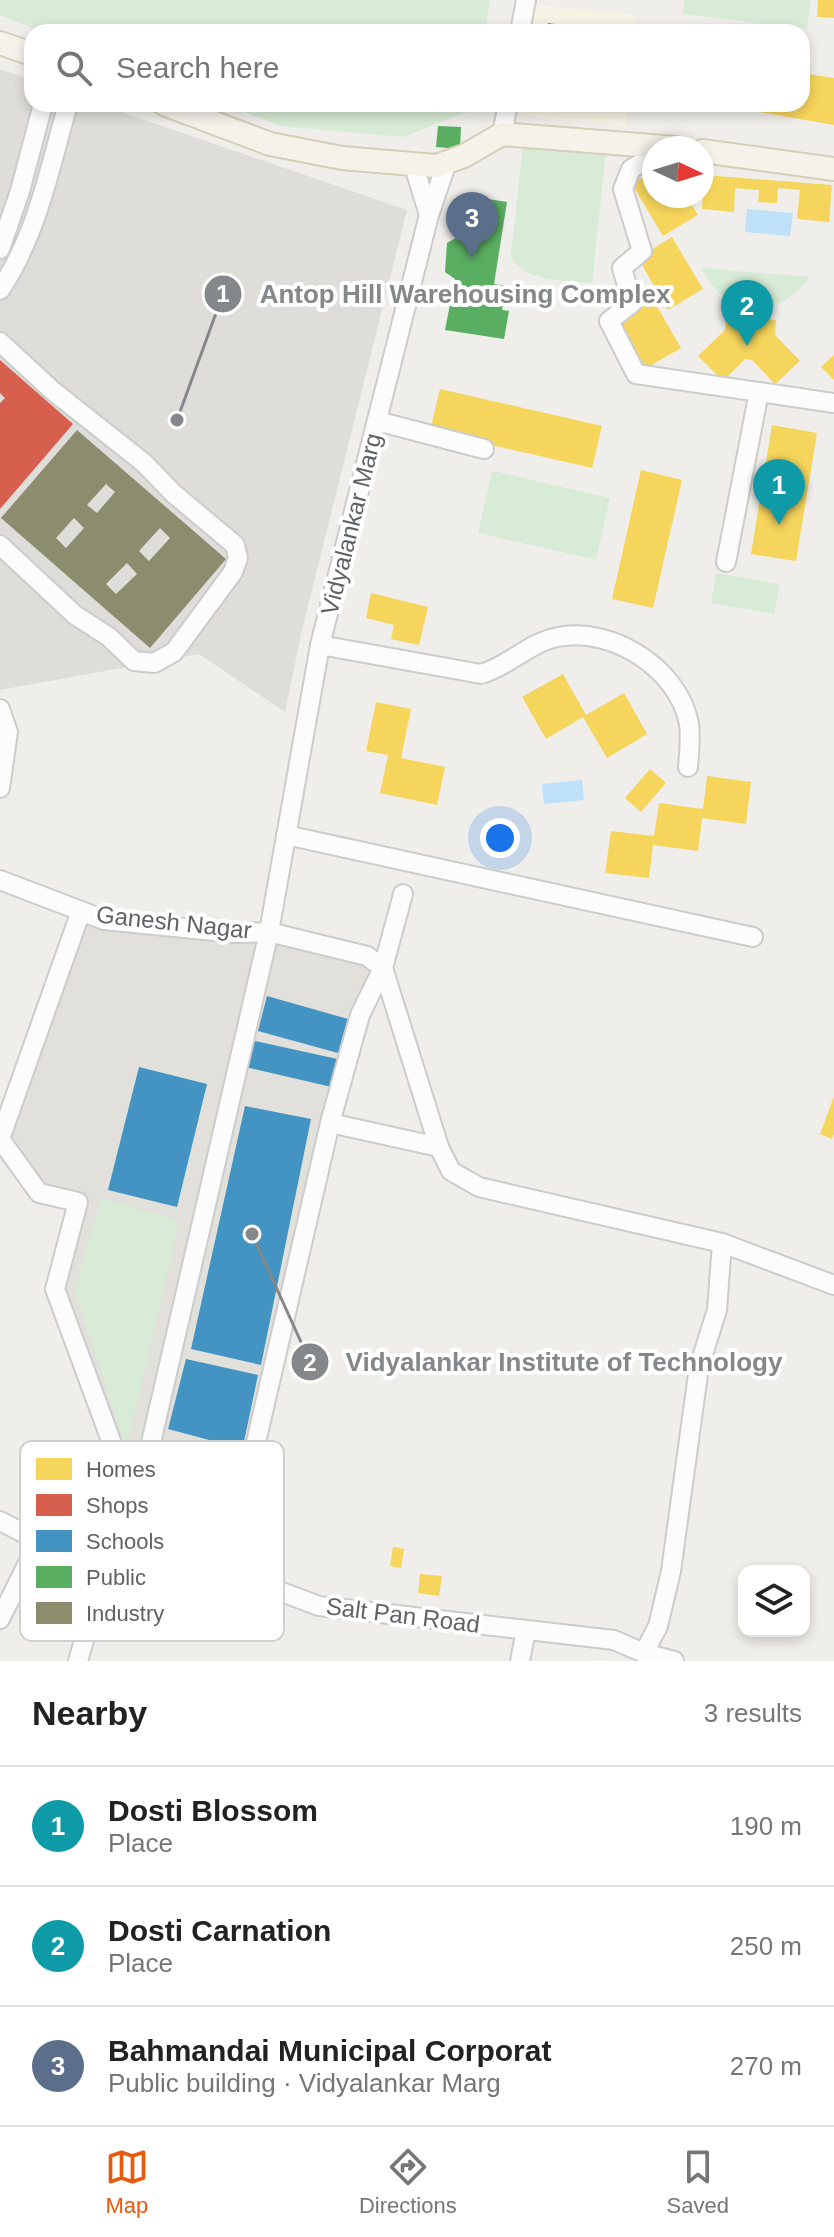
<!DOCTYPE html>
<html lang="en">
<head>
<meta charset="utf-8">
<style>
  :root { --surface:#fff; --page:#f6f6f6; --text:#222; --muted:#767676; --line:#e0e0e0; --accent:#ea580c }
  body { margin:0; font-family:Helvetica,sans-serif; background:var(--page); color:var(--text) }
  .controls { position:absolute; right:24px; bottom:24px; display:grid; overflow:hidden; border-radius:16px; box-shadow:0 4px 12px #0003 }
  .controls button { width:72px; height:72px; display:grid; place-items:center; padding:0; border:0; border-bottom:2px solid var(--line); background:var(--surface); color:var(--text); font:40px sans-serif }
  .compass { position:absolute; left:642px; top:136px; width:72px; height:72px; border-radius:50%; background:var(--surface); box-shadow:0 4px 12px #0003; rotate:94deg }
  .you { position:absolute; left:500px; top:838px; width:28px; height:28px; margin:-20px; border:6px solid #fff; border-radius:50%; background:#1a73e8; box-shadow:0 0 0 12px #1a73e833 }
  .badge { display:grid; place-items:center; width:52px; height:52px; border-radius:50%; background:var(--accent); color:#fff; font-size:26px; font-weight:700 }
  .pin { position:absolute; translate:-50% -66px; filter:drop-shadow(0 2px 4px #0008) }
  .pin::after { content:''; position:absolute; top:42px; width:28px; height:24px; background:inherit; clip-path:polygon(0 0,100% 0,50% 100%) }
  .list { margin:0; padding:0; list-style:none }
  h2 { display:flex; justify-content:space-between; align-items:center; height:104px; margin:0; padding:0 32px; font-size:34px }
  h2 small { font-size:26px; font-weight:400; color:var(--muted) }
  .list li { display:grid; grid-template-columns:52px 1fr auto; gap:24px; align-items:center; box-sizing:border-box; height:120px; padding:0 32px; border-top:2px solid var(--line) }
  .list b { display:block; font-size:30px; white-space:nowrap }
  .list p { margin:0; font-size:26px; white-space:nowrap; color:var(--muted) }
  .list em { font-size:26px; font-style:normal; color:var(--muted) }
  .icon { flex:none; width:44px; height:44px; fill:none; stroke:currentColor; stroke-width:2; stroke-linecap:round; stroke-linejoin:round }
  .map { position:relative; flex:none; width:834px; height:1661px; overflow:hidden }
  .search { position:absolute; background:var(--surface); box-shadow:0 4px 12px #0003; left:24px; right:24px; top:24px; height:88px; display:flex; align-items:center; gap:20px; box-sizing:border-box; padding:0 28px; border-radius:24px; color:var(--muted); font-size:30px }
  .sheet { height:464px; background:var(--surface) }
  nav { display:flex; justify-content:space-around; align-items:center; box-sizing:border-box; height:112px; border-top:2px solid var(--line); background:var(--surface); font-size:22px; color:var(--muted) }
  nav a { display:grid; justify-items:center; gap:4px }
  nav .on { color:var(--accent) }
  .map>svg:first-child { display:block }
  .commercial { fill:#f7f3e4 }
  .industrial { fill:#dfddda }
  .education { fill:#e2e0da }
  .green { fill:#d8ebd6 }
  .water { fill:#bfe0f9 }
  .homes { fill:#f6d55c }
  .shops { fill:#d6604d }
  .schools { fill:#4393c3 }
  .public { fill:#5aae61 }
  .industry { fill:#8c8c6e; fill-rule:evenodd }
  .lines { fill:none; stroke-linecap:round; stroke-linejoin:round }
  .minor-casing { stroke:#cbcccc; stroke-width:22 }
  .major-casing { stroke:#d7ceb8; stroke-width:26 }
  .minor { stroke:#fdfcfc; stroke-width:18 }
  .major { stroke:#f4f2e9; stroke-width:22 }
  .labels { text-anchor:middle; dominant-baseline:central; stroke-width:8; stroke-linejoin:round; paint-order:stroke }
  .street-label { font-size:24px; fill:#5f6368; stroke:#fff }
  .key { fill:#fff; stroke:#cfd0d2; stroke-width:2 }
  .key-label { font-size:22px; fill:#5f6368 }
  .leader { fill:none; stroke:#84888a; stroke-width:3 }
  .callout-dot { fill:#84888a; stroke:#fff; stroke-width:3 }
  .mark-label { font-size:24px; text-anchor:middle; font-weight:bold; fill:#fff }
  .callout-label { font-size:26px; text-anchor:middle; font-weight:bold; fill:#84888a; stroke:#fff; stroke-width:8; stroke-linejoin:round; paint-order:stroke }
</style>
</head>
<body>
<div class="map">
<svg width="834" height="1661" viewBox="0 0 834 1661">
  <rect width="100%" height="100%" fill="#efeeea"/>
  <g class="commercial">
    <polygon points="532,5 636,15 635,32 529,32"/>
    <polygon points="522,104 628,104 626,126 521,116"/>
  </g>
  <polygon class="industrial" points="0,69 32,81 32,104 98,104 407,210 302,630 285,712 199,654 0,690"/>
  <polygon class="education" points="87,921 367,956 375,960 248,1516 216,1507 204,1547 126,1515 127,1484 55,1289 78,1203 39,1193 0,1139 49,1031"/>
  <g class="green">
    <polygon points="0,0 490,0 485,32 43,32 0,15"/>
    <polygon points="684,0 811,0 807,29 683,14"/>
    <polygon points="225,104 472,104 472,109 404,137 280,126"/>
    <path d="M523 145 606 151 592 283C566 280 522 282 511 256Z"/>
    <path d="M701 268 810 277C773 323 729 319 701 268Z"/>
    <polygon points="492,471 610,498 596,560 478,533"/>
    <polygon points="716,573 780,584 774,614 711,603"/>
    <polygon points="101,1198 179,1221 126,1449 75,1290"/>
  </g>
  <g class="water">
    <polygon points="747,209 793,213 790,236 745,232"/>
    <polygon points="582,780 584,800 544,804 542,784"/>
  </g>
  <g class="homes">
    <polygon points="818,0 834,0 834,18 817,17"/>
    <polygon points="802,73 834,78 834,125 725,106 802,104"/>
    <polygon points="654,171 654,196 686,196 698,215 663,236 632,184"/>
    <polygon points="704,175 832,185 829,222 797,219 800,190 778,188 777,203 758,202 759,190 735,188 734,212 702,209"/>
    <polygon points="672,237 703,289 668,310 638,258"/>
    <polygon points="651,296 681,348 646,368 616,316"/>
    <polygon points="726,316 776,320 775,335 800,361 775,384 752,360 745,359 723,381 698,356 725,330"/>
    <polygon points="834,355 834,380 821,367"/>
    <polygon points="440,389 602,426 592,468 430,431"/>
    <polygon points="772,425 817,433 796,561 751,554"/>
    <polygon points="641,470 682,480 653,608 612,599"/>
    <polygon points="371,593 428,607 419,645 391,639 394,625 366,618"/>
    <polygon points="563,674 586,715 624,693 647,734 607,758 583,717 546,739 522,697"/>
    <polygon points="376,702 411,709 401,758 445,767 437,805 380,793 388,755 366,751"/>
    <polygon points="650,769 666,783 641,812 625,798"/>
    <polygon points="707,776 751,782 746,824 702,818 698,851 653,845 649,878 605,873 611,831 654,836 659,803 703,809"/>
    <polygon points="834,1096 834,1134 832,1139 820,1134"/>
    <polygon points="393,1547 404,1549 401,1568 390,1566"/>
    <polygon points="420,1574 442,1576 439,1596 418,1593"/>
  </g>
  <g class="shops">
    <polygon points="548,23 593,30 593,32 547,32"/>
    <polygon points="0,360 73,424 0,509 0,403 5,398 0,393"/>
  </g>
  <g class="schools">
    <polygon points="267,996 348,1019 338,1053 258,1031"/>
    <polygon points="251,1040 342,1060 336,1088 245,1067"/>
    <polygon points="139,1067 207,1084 177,1207 108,1190"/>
    <polygon points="245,1106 311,1119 261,1365 191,1349"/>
    <polygon points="186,1359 258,1375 234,1489 202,1482 213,1441 168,1429"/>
  </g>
  <g class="public">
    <polygon points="438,126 461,127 460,149 436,147"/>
    <polygon points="482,198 507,202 494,284 506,286 502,310 509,311 504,339 445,330 455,279 445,272 447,243 456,238 457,228 466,223 467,211"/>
  </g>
  <path class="industry" d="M77 430 226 559 150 648 1 518ZM106 484 115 492 97 513 87 505ZM74 518 84 528 66 548 56 538ZM160 528 170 538 149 561 139 551ZM127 563 137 574 116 594 106 584Z"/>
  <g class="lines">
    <g class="minor-casing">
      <g id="minor">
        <polyline points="520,32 526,0"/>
        <polyline points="502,134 508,104"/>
        <polyline points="654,156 631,169 623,189 642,251 622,268 632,303 609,321 636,374 834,403"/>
        <polyline points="413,163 429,215"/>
        <polyline points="0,249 20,191 43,104"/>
        <path d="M0 290C37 235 50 167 68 104"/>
        <polyline points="0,342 53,391 144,463 174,494 235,545 238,558 233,572 174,652 154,663 134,661 109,637 75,615 0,545"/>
        <polyline points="377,421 484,449"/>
        <polyline points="726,562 759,392"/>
        <path d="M320 645 481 674C509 666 530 642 558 637 612 626 679 669 689 724 691 738 689 753 688 767"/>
        <polyline points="0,709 8,732 0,788"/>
        <polyline points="286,835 753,937"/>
        <polyline points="0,880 81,911"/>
        <polyline points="330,1123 439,1147"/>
        <polyline points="0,1139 81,911 104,920 234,933 269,932 367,956 383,968 439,1147 451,1171 479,1187 722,1243 834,1285"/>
        <polyline points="0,1139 39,1193 78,1202 55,1289 127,1484 126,1513"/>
        <polyline points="241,1507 330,1123 360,1015 383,968 403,894"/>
        <polyline points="0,1521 39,1541 129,1535 319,1606 614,1640 644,1653 674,1661"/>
        <polyline points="0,1619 39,1541"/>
        <polyline points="644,1653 658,1626 671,1571 699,1367 717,1310 722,1243"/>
        <polyline points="78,1661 92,1613 131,1529 269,932 320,645 429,215 447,162"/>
        <polyline points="520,1661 526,1630"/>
      </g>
    </g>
    <g class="major-casing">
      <g id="major">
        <polyline points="0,43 32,54"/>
        <polyline points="164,104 270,144 342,158 436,166 464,156 502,134 676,148"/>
        <polyline points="702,151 834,169"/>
      </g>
    </g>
    <use href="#minor" class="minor"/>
    <use href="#major" class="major"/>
  </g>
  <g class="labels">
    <g class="street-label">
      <text transform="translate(351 524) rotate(-76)">Vidyalankar Marg</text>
      <text transform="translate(174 922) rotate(6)">Ganesh Nagar</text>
      <text transform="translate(403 1615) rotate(7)">Salt Pan Road</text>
    </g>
  </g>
  <rect x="20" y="1441" width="264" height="200" rx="12" class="key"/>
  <rect x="36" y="1458" width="36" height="22" fill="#f6d55c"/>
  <rect x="36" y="1494" width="36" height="22" fill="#d6604d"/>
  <rect x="36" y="1530" width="36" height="22" fill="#4393c3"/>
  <rect x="36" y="1566" width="36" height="22" fill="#5aae61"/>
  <rect x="36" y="1602" width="36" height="22" fill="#8c8c6e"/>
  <g class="key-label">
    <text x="86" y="1477">Homes</text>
    <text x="86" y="1513">Shops</text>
    <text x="86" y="1549">Schools</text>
    <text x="86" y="1585">Public</text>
    <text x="86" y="1621">Industry</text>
  </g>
  <path class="leader" d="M177 420L223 294M252 1234L310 1362"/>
  <g class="callout-dot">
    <circle cx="177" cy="420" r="8"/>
    <circle cx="252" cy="1234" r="8"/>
    <circle cx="223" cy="294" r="20"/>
    <circle cx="310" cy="1362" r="20"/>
  </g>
  <g class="mark-label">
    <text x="223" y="302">1</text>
    <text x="310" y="1371">2</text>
  </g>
  <g class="callout-label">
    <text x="465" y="303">Antop Hill Warehousing Complex</text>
    <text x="564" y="1371">Vidyalankar Institute of Technology</text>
  </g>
</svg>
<div class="controls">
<button><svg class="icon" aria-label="layers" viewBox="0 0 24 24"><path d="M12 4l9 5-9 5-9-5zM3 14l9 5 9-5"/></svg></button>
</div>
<svg class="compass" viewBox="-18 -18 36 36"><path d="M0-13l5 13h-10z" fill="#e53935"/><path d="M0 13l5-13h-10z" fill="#767676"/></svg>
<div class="you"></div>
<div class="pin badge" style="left:779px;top:525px;background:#0f9aa8">1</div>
<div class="pin badge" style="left:747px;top:346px;background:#0f9aa8">2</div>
<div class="pin badge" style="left:472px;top:258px;background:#5c6f8a">3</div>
<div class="search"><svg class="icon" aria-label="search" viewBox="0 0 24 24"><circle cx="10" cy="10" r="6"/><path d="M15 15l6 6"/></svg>Search here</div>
</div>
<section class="sheet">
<h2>Nearby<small>3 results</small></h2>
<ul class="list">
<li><span class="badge" style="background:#0f9aa8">1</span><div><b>Dosti Blossom</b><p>Place</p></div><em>190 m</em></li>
<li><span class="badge" style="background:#0f9aa8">2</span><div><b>Dosti Carnation</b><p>Place</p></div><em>250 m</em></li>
<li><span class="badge" style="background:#5c6f8a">3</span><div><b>Bahmandai Municipal Corporat</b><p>Public building · Vidyalankar Marg</p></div><em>270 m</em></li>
</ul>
</section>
<nav>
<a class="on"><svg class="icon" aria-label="map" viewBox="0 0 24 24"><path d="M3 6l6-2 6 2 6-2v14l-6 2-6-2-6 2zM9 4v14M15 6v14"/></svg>Map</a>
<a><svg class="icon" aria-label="directions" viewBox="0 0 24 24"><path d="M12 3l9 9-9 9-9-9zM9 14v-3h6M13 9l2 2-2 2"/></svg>Directions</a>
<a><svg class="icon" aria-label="saved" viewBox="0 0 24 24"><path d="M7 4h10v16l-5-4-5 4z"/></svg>Saved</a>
</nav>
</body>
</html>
